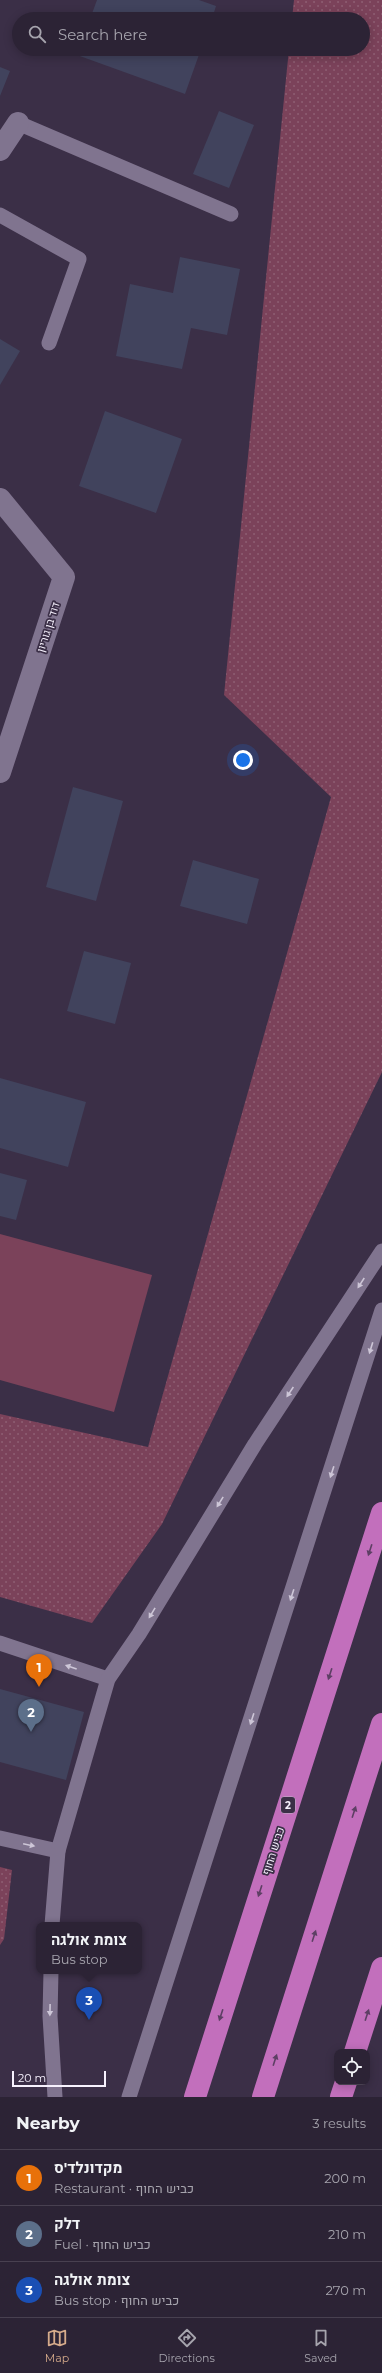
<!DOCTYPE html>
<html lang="en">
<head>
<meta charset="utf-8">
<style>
  :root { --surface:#2c2335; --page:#382f41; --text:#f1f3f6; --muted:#a6a4ad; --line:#484050; --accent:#d6ab8b }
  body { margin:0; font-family:Montserrat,Heebo,sans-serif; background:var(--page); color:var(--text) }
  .controls { position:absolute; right:12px; bottom:12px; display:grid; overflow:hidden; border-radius:8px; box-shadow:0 2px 10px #0003 }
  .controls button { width:36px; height:36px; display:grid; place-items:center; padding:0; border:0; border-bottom:1px solid var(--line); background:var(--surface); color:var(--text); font:20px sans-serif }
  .scale { position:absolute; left:12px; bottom:10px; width:94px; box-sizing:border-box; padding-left:4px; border:2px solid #f7f2fe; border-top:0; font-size:11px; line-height:14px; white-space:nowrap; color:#f7f2fe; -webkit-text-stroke:3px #3b2f47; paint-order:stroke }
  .you { position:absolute; left:243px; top:760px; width:14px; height:14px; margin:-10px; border:3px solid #fff; border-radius:50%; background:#1a73e8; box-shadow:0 0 0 6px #1a73e833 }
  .badge { display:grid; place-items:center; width:26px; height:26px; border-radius:50%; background:var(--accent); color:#fff; font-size:13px; font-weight:700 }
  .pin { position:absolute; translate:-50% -33px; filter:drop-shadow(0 1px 2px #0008) }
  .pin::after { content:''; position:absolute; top:21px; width:14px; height:12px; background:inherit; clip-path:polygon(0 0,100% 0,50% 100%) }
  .popup { position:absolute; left:36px; top:1922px; width:106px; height:52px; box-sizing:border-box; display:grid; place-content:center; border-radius:8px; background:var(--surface); filter:drop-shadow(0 1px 3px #0005); font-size:13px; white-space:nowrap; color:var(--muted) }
  .popup b { font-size:15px; color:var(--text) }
  .popup::after { content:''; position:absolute; left:50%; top:100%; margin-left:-8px; border:8px solid transparent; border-top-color:var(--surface) }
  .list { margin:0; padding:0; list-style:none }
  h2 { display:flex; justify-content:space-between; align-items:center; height:52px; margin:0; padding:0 16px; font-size:17px }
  h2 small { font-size:13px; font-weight:400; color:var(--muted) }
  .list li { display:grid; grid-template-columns:26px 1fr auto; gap:12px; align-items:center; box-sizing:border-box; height:56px; padding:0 16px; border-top:1px solid var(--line) }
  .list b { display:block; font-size:15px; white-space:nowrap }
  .list p { margin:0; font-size:13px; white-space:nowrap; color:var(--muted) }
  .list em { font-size:13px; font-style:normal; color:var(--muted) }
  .icon { flex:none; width:22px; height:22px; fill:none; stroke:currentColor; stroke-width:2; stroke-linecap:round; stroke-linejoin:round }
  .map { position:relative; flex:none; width:382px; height:2097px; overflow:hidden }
  .search { position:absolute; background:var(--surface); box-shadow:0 2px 10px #0003; left:12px; right:12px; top:12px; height:44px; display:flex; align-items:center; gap:10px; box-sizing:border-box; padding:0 14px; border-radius:22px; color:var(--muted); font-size:15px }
  .sheet { height:220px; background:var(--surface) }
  nav { display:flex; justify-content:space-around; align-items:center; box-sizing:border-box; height:56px; border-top:1px solid var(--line); background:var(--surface); font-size:11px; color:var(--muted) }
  nav a { display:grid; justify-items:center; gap:2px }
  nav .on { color:var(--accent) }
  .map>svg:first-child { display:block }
  .grass { fill:url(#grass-dots) }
  .garden { fill:#7b425a }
  .building { fill:#41435d }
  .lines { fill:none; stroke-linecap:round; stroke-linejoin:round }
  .lane { stroke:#80748f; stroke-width:15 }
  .street { stroke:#80748f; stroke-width:22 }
  .highway { stroke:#c26fbc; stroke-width:22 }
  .oneway { fill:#cdc6d7 }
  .oneway2 { fill:#5d3f64 }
  .labels { text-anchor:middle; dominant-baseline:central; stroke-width:3.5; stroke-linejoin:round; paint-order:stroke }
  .shield { fill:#3b2f47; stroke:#bfb8c7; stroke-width:1 }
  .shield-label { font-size:10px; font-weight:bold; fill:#f7f2fe }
  .street-label { font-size:11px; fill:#f7f2fe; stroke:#3b2f47 }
</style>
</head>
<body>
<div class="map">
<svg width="382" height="2097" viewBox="0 0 382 2097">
  <defs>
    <pattern id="grass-dots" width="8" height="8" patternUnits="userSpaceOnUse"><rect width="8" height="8" fill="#7b425a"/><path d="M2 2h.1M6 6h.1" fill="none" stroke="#8e5e73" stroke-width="1.8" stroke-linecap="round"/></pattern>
  </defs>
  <rect width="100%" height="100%" fill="#3b2f47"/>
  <g class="grass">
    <polygon points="294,0 382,0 382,1072 162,1524 92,1623 0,1597 0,1414 148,1447 331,797 224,695 289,49 363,49 363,19 292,19"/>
    <polygon points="0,1867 12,1870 4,1939 0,1945"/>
  </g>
  <polygon class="garden" points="0,1234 152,1275 114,1412 0,1380"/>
  <g class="building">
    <polygon points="97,0 199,0 216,6 212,19 90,19"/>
    <polygon points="79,49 201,49 185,94 77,55"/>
    <polygon points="0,67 10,71 0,96"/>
    <polygon points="219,111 254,125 229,188 193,174"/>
    <polygon points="180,257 240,269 227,335 191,328 182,369 116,356 130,284 173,293"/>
    <polygon points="0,339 20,351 0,385"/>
    <polygon points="105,411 182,439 156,513 79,486"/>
    <polygon points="73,787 123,801 96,901 46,887"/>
    <polygon points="193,860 259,879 247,924 180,906"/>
    <polygon points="84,951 131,963 115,1024 67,1011"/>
    <polygon points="0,1078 86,1102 68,1167 0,1148"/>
    <polygon points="0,1173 27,1180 16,1220 0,1216"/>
    <polygon points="0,1689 84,1712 66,1780 0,1762"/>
  </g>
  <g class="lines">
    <g class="lane">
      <polyline points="18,123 231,214"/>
      <polyline points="0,215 79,259 49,343"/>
      <polyline points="0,1643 108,1679"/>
      <polyline points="0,1838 58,1851"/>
      <polyline points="52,1925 58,1851 108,1679 139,1634 255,1444 382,1251"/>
      <polyline points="51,1971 50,2016 55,2097"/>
      <polyline points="129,2097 382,1310"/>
    </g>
    <g class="street">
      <polyline points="0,150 18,123"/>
      <polyline points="0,499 64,577 0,772"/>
    </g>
    <g class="highway">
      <polyline points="355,2052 382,1968"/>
      <polyline points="195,2097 382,1513"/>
      <polyline points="263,2097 382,1724"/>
      <polyline points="341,2097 346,2082"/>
    </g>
  </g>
  <defs><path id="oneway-solid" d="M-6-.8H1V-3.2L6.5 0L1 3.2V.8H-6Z"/></defs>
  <g class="oneway">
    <use href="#oneway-solid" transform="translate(361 1283) rotate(123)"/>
    <use href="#oneway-solid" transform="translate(371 1348) rotate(107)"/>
    <use href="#oneway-solid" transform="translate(290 1392) rotate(124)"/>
    <use href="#oneway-solid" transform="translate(332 1472) rotate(108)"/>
    <use href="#oneway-solid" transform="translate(220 1502) rotate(122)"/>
    <use href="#oneway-solid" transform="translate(292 1595) rotate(108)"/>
    <use href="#oneway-solid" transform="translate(152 1613) rotate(121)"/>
    <use href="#oneway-solid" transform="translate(71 1667) rotate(-161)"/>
    <use href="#oneway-solid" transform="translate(252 1719) rotate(108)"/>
    <use href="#oneway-solid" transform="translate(29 1845) rotate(12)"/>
    <use href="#oneway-solid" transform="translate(50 2010) rotate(91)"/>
  </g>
  <g class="oneway2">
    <use href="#oneway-solid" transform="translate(370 1550) rotate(108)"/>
    <use href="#oneway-solid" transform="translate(330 1674) rotate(108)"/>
    <use href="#oneway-solid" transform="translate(354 1812) rotate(-72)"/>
    <use href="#oneway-solid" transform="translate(260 1891) rotate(108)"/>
    <use href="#oneway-solid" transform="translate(314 1936) rotate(-72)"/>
    <use href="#oneway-solid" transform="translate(221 2015) rotate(108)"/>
    <use href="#oneway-solid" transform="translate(367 2015) rotate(-72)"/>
    <use href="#oneway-solid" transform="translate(275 2060) rotate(-72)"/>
  </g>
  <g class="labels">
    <rect class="shield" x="281" y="1797" width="14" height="16" rx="3"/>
    <g class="shield-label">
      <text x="288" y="1805">2</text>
    </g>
    <g class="street-label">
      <text transform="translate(48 627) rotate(-72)">דוד בן גוריון</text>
      <text transform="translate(273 1851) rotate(-72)">כביש החוף</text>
    </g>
  </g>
</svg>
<div class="controls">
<button><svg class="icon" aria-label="locate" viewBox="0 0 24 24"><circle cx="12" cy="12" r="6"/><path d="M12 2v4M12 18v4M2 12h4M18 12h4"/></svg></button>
</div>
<div class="scale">20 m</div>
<div class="you"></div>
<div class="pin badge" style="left:39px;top:1687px;background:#e8710a">1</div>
<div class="pin badge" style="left:31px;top:1732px;background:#5c6f8a">2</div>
<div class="pin badge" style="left:89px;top:2020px;background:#1a4fb4">3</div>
<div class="popup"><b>צומת אולגה</b>Bus stop</div>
<div class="search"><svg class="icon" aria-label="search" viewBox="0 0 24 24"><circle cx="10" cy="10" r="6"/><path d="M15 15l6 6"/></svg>Search here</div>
</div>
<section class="sheet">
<h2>Nearby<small>3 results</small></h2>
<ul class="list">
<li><span class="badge" style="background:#e8710a">1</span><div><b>מקדונלד'ס</b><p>Restaurant · כביש החוף</p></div><em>200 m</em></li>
<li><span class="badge" style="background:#5c6f8a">2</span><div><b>דלק</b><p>Fuel · כביש החוף</p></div><em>210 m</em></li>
<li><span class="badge" style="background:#1a4fb4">3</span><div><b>צומת אולגה</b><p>Bus stop · כביש החוף</p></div><em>270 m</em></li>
</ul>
</section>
<nav>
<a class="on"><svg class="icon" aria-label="map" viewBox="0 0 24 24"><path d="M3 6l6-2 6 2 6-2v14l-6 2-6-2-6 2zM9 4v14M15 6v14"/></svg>Map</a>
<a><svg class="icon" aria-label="directions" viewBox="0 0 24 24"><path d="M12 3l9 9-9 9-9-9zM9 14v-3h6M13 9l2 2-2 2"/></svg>Directions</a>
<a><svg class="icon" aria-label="saved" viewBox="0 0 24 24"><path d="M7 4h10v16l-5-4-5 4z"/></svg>Saved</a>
</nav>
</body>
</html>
